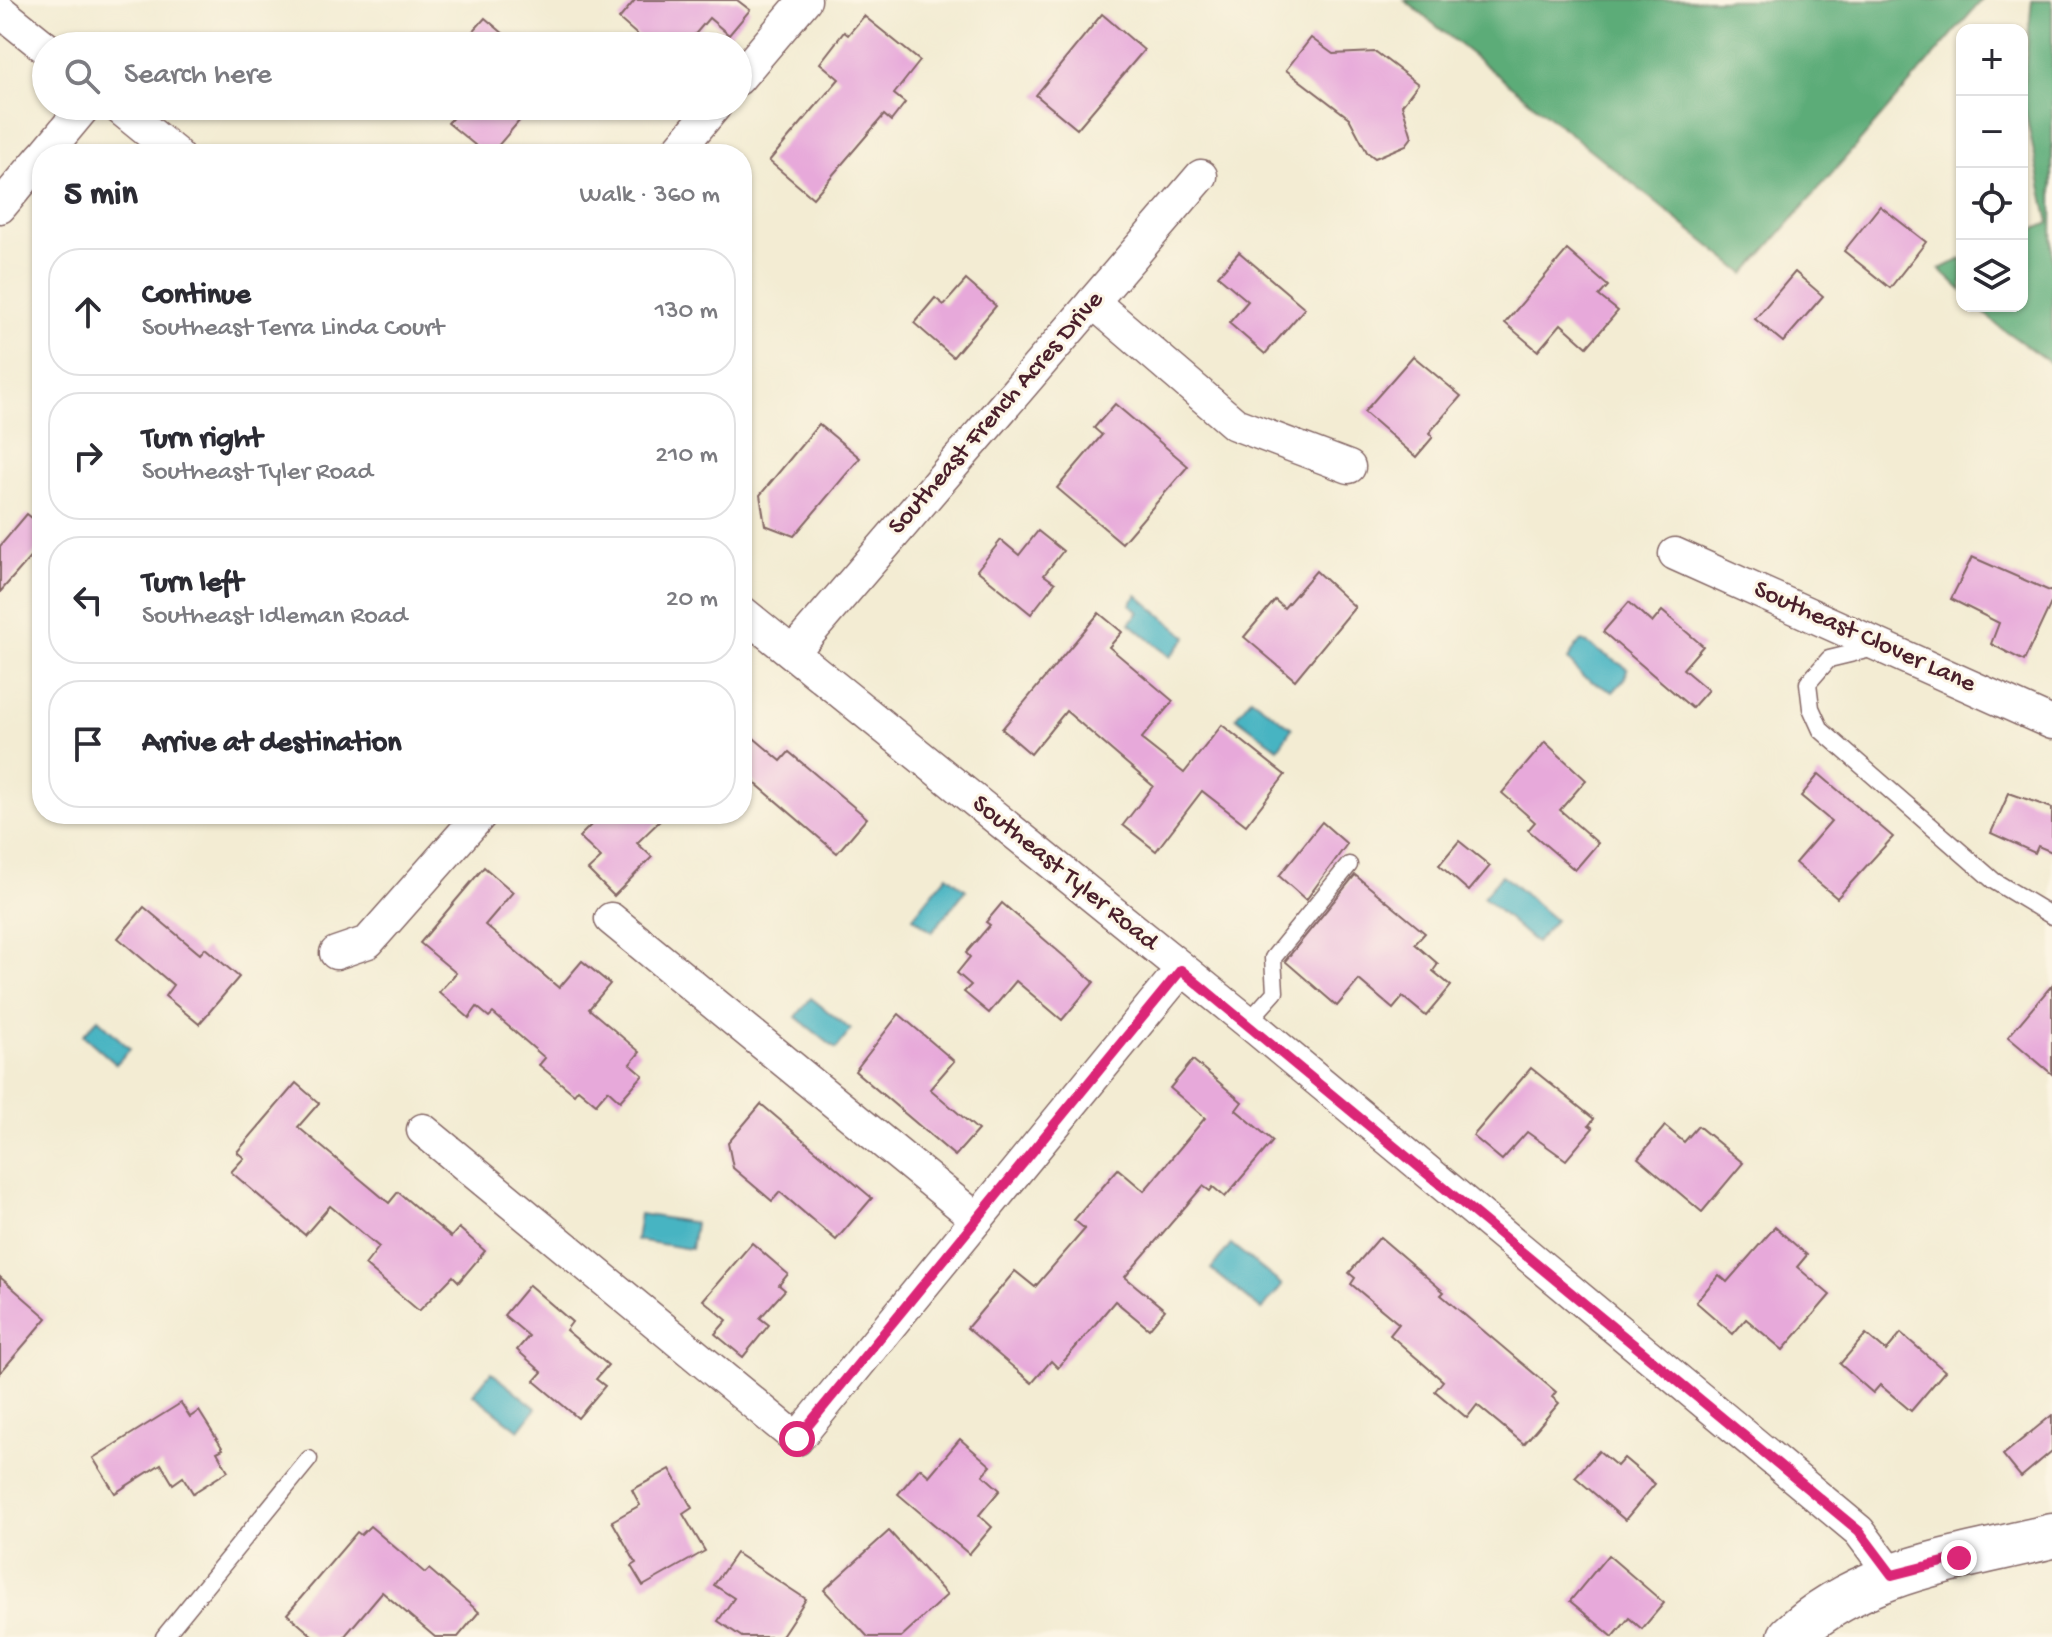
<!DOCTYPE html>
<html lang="en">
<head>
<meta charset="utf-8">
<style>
  :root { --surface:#fff; --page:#f2f2f3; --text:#2b2b33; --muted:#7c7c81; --line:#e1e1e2 }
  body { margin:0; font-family:"Gochi Hand",sans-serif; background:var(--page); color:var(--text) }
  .controls { position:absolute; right:24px; top:24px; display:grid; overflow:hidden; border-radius:16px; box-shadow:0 2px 6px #0004 }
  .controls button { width:72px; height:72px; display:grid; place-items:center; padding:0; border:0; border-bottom:2px solid var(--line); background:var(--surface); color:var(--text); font:40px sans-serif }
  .stop { position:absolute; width:24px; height:24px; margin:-18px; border:6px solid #db2777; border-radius:50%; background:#fff }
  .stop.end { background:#db2777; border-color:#fff; box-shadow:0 2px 8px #0008 }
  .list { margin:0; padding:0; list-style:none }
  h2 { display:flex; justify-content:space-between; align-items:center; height:104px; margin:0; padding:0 32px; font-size:34px }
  h2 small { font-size:26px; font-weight:400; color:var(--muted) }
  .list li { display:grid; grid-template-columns:52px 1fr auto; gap:24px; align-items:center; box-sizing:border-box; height:128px; margin:0 16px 16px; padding:0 16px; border:2px solid var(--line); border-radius:32px }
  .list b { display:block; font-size:30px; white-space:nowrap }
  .list p { margin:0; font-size:26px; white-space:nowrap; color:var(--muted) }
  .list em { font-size:26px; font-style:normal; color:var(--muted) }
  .icon { flex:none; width:44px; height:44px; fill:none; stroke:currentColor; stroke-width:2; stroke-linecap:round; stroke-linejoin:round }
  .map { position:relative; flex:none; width:2052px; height:1637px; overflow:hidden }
  .search { position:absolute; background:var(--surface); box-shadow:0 2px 6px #0004; left:32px; top:32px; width:720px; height:88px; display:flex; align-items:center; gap:20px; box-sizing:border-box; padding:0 28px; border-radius:44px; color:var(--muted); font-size:30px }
  .panel { position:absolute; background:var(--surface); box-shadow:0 2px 6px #0004; left:32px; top:144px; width:720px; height:680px; border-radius:32px }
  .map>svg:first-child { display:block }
  .forest { fill:#5cac78; stroke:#536652; stroke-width:2 }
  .water { fill:#46b4c2; stroke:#486a76; stroke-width:2 }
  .building { fill:#e7a9da }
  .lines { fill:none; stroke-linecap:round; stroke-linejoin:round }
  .service-casing { stroke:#856766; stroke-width:19 }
  .minor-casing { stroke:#856766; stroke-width:35 }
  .secondary-casing { stroke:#856766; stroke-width:47 }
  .service { stroke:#fff; stroke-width:16 }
  .minor { stroke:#fff; stroke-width:32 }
  .secondary { stroke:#fff; stroke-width:44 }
  .route { stroke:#db2777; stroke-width:10 }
  .labels { text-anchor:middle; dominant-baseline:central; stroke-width:6; stroke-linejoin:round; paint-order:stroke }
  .street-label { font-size:26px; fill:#4a1f2b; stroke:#fcf5e5 }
</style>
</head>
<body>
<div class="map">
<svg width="2052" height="1637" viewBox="0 0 2052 1637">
  <rect width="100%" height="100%" fill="#fcf5e5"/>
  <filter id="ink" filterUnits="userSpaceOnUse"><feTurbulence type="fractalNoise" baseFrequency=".0125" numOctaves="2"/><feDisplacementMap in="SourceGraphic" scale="16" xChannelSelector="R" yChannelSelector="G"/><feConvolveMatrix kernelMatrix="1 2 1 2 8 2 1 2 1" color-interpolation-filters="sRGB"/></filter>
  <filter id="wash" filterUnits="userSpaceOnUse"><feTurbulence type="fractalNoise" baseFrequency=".006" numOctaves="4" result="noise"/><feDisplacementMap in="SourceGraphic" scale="32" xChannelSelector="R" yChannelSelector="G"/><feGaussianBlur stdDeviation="1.8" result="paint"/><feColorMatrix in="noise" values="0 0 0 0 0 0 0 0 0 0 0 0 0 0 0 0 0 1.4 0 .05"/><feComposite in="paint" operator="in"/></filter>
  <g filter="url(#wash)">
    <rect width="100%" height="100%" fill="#f3ecd3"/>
    <g class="forest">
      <polygon points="1404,0 1982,0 1745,274"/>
      <polygon points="2032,0 2052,0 2052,364 1997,325 1977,306 2022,306 2022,235 2049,223 2022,97"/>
      <polygon points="1962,259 1962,291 1939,269"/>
    </g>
    <g class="water">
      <polygon points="1137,595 1187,637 1170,657 1130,623 1139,612 1130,604"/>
      <polygon points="1583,641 1628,669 1624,680 1613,692 1583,677 1568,660 1576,646"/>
      <polygon points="1251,698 1292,728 1278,748 1236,717"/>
      <polygon points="947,875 966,890 932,932 913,917"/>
      <polygon points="1502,875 1555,920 1536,943 1483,897"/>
      <polygon points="811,998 851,1030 836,1049 796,1017"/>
      <polygon points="98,1019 130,1049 116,1064 83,1035"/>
      <polygon points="640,1214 695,1223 691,1249 636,1240"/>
      <polygon points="1231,1244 1282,1285 1262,1310 1211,1269"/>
      <polygon points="491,1372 536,1408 519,1430 473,1394"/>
    </g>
    <g id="blocks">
      <g class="building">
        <polygon points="635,0 737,0 750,10 729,35 709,18 685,46 650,46 619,19"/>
        <polygon points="1102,14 1144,50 1077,129 1036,95"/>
        <polygon points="864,16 920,61 894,94 905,103 891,121 884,115 813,198 769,161 839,79 820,63 844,32 848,35"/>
        <polygon points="485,18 518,46 460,46"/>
        <polygon points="1311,38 1333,54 1376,52 1418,84 1402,105 1412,137 1406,145 1375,158 1367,152 1349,118 1286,70"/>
        <polygon points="463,106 532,106 491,154 486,154 448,123"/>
        <polygon points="1880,206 1926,242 1890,288 1844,251"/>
        <polygon points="1567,250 1608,286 1599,296 1618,311 1587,347 1561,324 1538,351 1505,323"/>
        <polygon points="1239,252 1305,308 1265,354 1229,323 1248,301 1218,276"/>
        <polygon points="1795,272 1823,296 1783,342 1755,319"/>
        <polygon points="966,280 996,306 953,357 914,323 935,298 944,305"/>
        <polygon points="1413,356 1461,396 1429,433 1433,437 1416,457 1364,412"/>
        <polygon points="1115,404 1188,466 1122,543 1057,488 1102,435 1094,428"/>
        <polygon points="819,424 860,458 794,536 765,525 760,495"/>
        <polygon points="27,514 42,526 42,544 0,592 0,546"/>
        <polygon points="1038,531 1063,551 1044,575 1055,583 1031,614 977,570 1001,540 1019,555"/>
        <polygon points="1972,557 2052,592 2052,601 2024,661 1991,644 1999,623 1951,599"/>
        <polygon points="1316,571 1355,607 1295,680 1244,637 1275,600 1284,608"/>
        <polygon points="1629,602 1652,623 1662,611 1703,646 1683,669 1708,690 1692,708 1603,632"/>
        <polygon points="1099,613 1122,632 1109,647 1173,701 1141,739 1184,773 1222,725 1285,775 1246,825 1202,791 1156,851 1123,825 1153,786 1066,711 1031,754 1002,729"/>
        <polygon points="742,728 781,761 789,752 867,818 837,853 742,772"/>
        <polygon points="1545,742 1586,780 1560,810 1598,843 1575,870 1528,830 1535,822 1502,793"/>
        <polygon points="1819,774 1893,837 1837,898 1795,863 1831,821 1801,796"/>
        <polygon points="2009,793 2052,808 2052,852 2038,846 2035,853 1991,833"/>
        <polygon points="602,814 667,814 637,843 652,857 614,896 588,870 601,858 579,837"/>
        <polygon points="1322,822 1347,844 1306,900 1279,876"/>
        <polygon points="1459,841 1490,866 1469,891 1439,865"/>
        <polygon points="484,867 513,892 485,925 559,988 582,961 610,984 589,1009 640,1052 630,1064 643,1075 620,1101 608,1090 596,1104 578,1089 574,1094 539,1065 545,1058 493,1013 489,1017 477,1007 469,1018 439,992 456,973 420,943"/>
        <polygon points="1355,875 1425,933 1415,944 1438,964 1433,971 1451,986 1426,1016 1403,997 1393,1009 1359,980 1337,1006 1285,961"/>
        <polygon points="1002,903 1094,982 1062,1020 1016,981 989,1013 964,992 971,985 957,973 970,957 966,953 990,925 986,922"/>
        <polygon points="144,907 200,954 205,948 239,977 199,1024 165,996 173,985 118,938"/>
        <polygon points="2052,985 2052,1074 2008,1037"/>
        <polygon points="899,1014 954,1061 930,1089 978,1130 955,1156 855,1071"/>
        <polygon points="1193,1060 1242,1102 1236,1110 1273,1141 1225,1197 1213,1187 1210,1191 1203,1186 1125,1277 1165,1310 1149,1329 1115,1301 1058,1368 1051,1361 1032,1383 967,1328 1015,1271 1035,1287 1085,1229 1074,1220 1118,1169 1144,1191 1205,1118 1170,1088"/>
        <polygon points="1531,1068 1594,1119 1589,1125 1593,1128 1566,1160 1527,1132 1502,1160 1473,1136"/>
        <polygon points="296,1083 319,1103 298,1127 389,1203 398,1192 451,1237 459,1228 485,1251 459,1282 453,1276 419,1311 365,1265 379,1247 330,1206 305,1235 231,1172 244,1158 237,1152"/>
        <polygon points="761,1104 872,1198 836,1240 780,1192 772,1201 733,1168 728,1143"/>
        <polygon points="1665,1126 1684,1142 1698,1126 1743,1163 1702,1212 1638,1158"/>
        <polygon points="1775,1227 1807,1255 1797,1267 1830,1295 1783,1350 1746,1319 1733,1334 1696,1302 1719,1275 1727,1282"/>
        <polygon points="1380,1237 1444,1292 1441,1295 1556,1392 1552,1397 1559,1403 1524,1444 1477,1405 1467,1418 1435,1391 1443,1381 1390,1335 1399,1324 1351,1284 1355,1278 1349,1273"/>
        <polygon points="752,1243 788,1274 779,1285 785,1290 760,1318 769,1325 743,1357 715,1334 727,1320 703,1300"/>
        <polygon points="0,1277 47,1318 0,1373"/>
        <polygon points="529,1285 572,1322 566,1330 608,1365 596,1379 605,1386 578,1418 534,1381 542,1372 517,1350 529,1336 504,1315"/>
        <polygon points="1901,1333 1945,1371 1911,1411 1880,1385 1873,1393 1840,1364 1866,1334 1886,1351"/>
        <polygon points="181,1403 190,1417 199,1411 223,1449 217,1452 228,1471 193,1493 183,1477 173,1484 161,1464 115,1493 93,1458"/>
        <polygon points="2052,1415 2052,1451 2021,1477 2003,1455"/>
        <polygon points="960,1439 991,1466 983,1475 1000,1490 979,1515 992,1527 969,1554 898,1494 920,1468 929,1476"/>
        <polygon points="1599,1451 1617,1466 1624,1458 1655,1484 1625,1520 1575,1477"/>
        <polygon points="670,1469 692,1508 683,1514 705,1551 643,1586 631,1566 636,1563 612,1521 640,1505 632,1490"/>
        <polygon points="370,1526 425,1573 429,1569 479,1612 458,1637 435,1637 382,1592 344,1637 314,1637 287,1614 357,1532 361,1535"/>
        <polygon points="889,1531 947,1595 901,1637 868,1637 824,1590"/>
        <polygon points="736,1553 806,1599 781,1637 742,1637 718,1621 734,1598 714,1585"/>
        <polygon points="1608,1555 1664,1603 1642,1629 1629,1618 1613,1637 1570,1601"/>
      </g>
    </g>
  </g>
  <g filter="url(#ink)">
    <use href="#blocks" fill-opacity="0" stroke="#856766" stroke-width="2"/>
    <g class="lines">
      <g class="service-casing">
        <g id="service">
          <polyline points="1879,647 1829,659 1808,683 1811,708 1821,730 1994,881 2052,916"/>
          <polyline points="1248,1022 1275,992 1273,958 1349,865"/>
          <polyline points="164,1637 309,1459"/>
        </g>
      </g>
      <g class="minor-casing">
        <g id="minor">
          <polyline points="0,11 46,48"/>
          <polyline points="738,79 805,0"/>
          <polyline points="117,106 176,154"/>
          <polyline points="45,154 85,106"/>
          <polyline points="675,154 715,106"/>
          <polyline points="0,207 42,157"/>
          <polyline points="1093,302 1235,424 1349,467"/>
          <polyline points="1675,554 2052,723"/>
          <polyline points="742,612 1248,1022 1859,1531 1892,1575"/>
          <polyline points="793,652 1201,176"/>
          <polyline points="611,919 977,1219"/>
          <polyline points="336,953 368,942 481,814"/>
          <polyline points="423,1130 797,1439 1181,970"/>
        </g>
      </g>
      <g class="secondary-casing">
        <path id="secondary" d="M1790 1637C1861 1569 1961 1559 2052 1536"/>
      </g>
      <use href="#service" class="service"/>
      <use href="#minor" class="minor"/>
      <use href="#secondary" class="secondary"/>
    </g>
  </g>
  <g class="lines" filter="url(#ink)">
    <polyline class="route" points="797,1439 1181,970 1859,1531 1892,1575 1959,1558"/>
  </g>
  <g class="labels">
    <g class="street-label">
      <text transform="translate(997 414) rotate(-49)">Southeast French Acres Drive</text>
      <text transform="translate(1864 638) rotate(24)">Southeast Clover Lane</text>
      <text transform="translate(1064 874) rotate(39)">Southeast Tyler Road</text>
    </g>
  </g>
</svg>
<div class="controls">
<button>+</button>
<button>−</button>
<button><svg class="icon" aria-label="locate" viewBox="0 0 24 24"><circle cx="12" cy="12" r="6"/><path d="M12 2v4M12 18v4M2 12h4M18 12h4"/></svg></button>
<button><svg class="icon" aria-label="layers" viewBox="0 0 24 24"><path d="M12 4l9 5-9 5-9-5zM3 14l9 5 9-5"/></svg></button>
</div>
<div class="stop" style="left:797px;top:1439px"></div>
<div class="stop end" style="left:1959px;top:1558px"></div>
<div class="search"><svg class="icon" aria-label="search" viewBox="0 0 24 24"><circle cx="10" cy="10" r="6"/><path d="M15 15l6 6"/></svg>Search here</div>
<section class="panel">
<h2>5 min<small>Walk · 360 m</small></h2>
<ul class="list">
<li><svg class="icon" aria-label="ahead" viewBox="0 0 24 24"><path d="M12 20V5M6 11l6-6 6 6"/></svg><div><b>Continue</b><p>Southeast Terra Linda Court</p></div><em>130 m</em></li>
<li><svg class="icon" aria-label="right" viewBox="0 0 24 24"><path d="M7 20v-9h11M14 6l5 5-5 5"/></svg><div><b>Turn right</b><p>Southeast Tyler Road</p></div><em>210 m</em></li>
<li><svg class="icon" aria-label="left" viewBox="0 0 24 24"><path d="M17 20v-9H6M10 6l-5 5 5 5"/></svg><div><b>Turn left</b><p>Southeast Idleman Road</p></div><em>20 m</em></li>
<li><svg class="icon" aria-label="arrive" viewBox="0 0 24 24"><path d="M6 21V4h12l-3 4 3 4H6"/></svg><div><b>Arrive at destination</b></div></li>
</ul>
</section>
</div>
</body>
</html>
